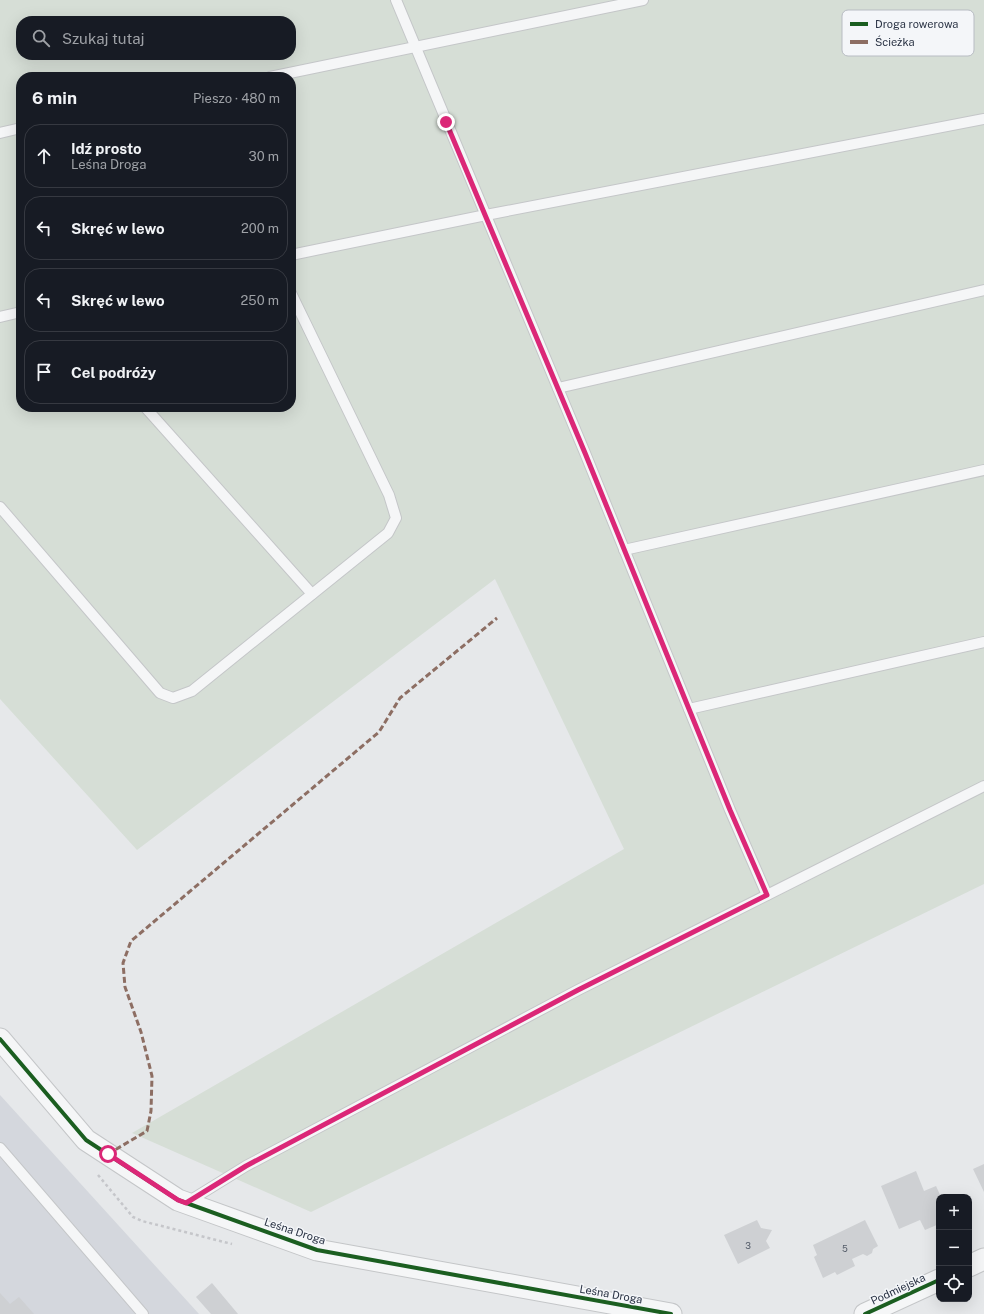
<!DOCTYPE html>
<html lang="pl">
<head>
<meta charset="utf-8">
<style>
  :root { --surface:#171b24; --page:#20242c; --text:#f1f3f6; --muted:#9ea1a6; --line:#363941 }
  body { margin:0; font-family:"Public Sans",sans-serif; background:var(--page); color:var(--text) }
  .controls { position:absolute; right:12px; bottom:12px; display:grid; overflow:hidden; border-radius:8px; box-shadow:0 4px 16px #0002 }
  .controls button { width:36px; height:36px; display:grid; place-items:center; padding:0; border:0; border-bottom:1px solid var(--line); background:var(--surface); color:var(--text); font:20px sans-serif }
  .stop { position:absolute; width:12px; height:12px; margin:-9px; border:3px solid #db2777; border-radius:50%; background:#fff }
  .stop.end { background:#db2777; border-color:#fff; box-shadow:0 1px 4px #0008 }
  .list { margin:0; padding:0; list-style:none }
  h2 { display:flex; justify-content:space-between; align-items:center; height:52px; margin:0; padding:0 16px; font-size:17px }
  h2 small { font-size:13px; font-weight:400; color:var(--muted) }
  .list li { display:grid; grid-template-columns:26px 1fr auto; gap:12px; align-items:center; box-sizing:border-box; height:64px; margin:0 8px 8px; padding:0 8px; border:1px solid var(--line); border-radius:16px }
  .list b { display:block; font-size:15px; white-space:nowrap }
  .list p { margin:0; font-size:13px; white-space:nowrap; color:var(--muted) }
  .list em { font-size:13px; font-style:normal; color:var(--muted) }
  .icon { flex:none; width:22px; height:22px; fill:none; stroke:currentColor; stroke-width:2; stroke-linecap:round; stroke-linejoin:round }
  .map { position:relative; flex:none; width:984px; height:1314px; overflow:hidden }
  .search { position:absolute; background:var(--surface); box-shadow:0 4px 16px #0002; left:16px; top:16px; width:280px; height:44px; display:flex; align-items:center; gap:10px; box-sizing:border-box; padding:0 14px; border-radius:16px; color:var(--muted); font-size:15px }
  .panel { position:absolute; background:var(--surface); box-shadow:0 4px 16px #0002; left:16px; top:72px; width:280px; height:340px; border-radius:16px }
  .map>svg:first-child { display:block }
  .built { fill:#d4d7dd }
  .green { fill:#d6ded6; fill-rule:evenodd }
  .building { fill:#ced0d3 }
  .lines { fill:none; stroke-linecap:round; stroke-linejoin:round }
  .service-casing { stroke:#c4c6c8; stroke-width:12 }
  .minor-casing { stroke:#c4c6c8; stroke-width:23 }
  .path { stroke:#c5c6ca; stroke-width:2.5; stroke-dasharray:3 3; stroke-linecap:butt }
  .service { stroke:#f5f6f7; stroke-width:10 }
  .minor { stroke:#f5f6f7; stroke-width:21 }
  .quiet { stroke:#8d6e63; stroke-width:3; stroke-dasharray:6 3; stroke-linecap:butt }
  .cycleway-casing { stroke:#f4f6f9; stroke-width:6 }
  .cycleway { stroke:#1b5e20; stroke-width:4 }
  .route { stroke:#db2777; stroke-width:5 }
  .labels { text-anchor:middle; dominant-baseline:central; stroke-width:3; stroke-linejoin:round; paint-order:stroke }
  .number-label { font-size:9px; fill:#545c69 }
  .street-label { font-size:11px; fill:#2b3445; stroke:#f4f6f9 }
  .key { fill:#f4f6f9; stroke:#b8bcc3; stroke-width:1 }
  .key-label { font-size:11px; fill:#2b3445 }
</style>
</head>
<body>
<div class="map">
<svg width="984" height="1314" viewBox="0 0 984 1314">
  <rect width="100%" height="100%" fill="#e6e8ea"/>
  <polygon class="built" points="0,1095 199,1314 0,1314"/>
  <path class="green" d="M0 0H984V884L311 1212 132 1133 624 849 495 579 137 850 0 699ZM21 21H291V55H21ZM21 77H291V407H21Z"/>
  <g class="building">
    <polygon points="984,1164 984,1192 973,1169"/>
    <polygon points="916,1171 924,1191 936,1186 941,1197 939,1197 939,1224 925,1230 920,1220 899,1229 881,1186"/>
    <polygon points="757,1220 761,1228 772,1230 766,1241 770,1248 738,1264 724,1235"/>
    <polygon points="865,1220 878,1246 873,1249 872,1253 867,1256 863,1254 852,1259 855,1266 837,1275 835,1272 823,1278 814,1257 817,1255 813,1245"/>
    <polygon points="212,1283 238,1314 211,1314 196,1297"/>
    <polygon points="0,1293 10,1304 19,1297 34,1314 0,1314"/>
  </g>
  <g class="lines">
    <g class="service-casing">
      <g id="service">
        <polyline points="396,0 585,453 730,810 767,895"/>
        <polyline points="270,77 643,0"/>
        <polyline points="0,133 21,128"/>
        <polyline points="291,255 486,215 984,119"/>
        <polyline points="0,317 21,312"/>
        <polyline points="558,388 984,290"/>
        <polyline points="145,407 312,594"/>
        <polyline points="0,507 160,693 173,698 192,691 388,533 396,518 389,495 291,293"/>
        <polyline points="624,550 984,470"/>
        <polyline points="689,709 984,642"/>
        <polyline points="0,1148 143,1314"/>
        <polyline points="186,1203 246,1166 578,990 984,786"/>
      </g>
    </g>
    <g class="minor-casing">
      <g id="minor">
        <polyline points="0,1039 86,1140 178,1200 317,1250 671,1314"/>
        <polyline points="969,1266 984,1259"/>
        <polyline points="865,1314 939,1280"/>
      </g>
    </g>
    <polyline class="path" points="98,1175 133,1217 142,1221 232,1244"/>
    <use href="#service" class="service"/>
    <use href="#minor" class="minor"/>
    <polyline class="quiet" points="108,1154 147,1131 151,1111 152,1076 141,1032 125,987 123,963 131,941 379,732 400,698 497,618"/>
    <g class="cycleway-casing">
      <g id="cycleway">
        <polyline points="0,1039 86,1140 178,1200 317,1250 671,1314"/>
        <polyline points="865,1314 939,1280"/>
      </g>
    </g>
    <use href="#cycleway" class="cycleway"/>
  </g>
  <g class="lines">
    <polyline class="route" points="108,1154 178,1200 186,1203 246,1166 578,990 767,895 730,810 585,453 446,122"/>
  </g>
  <g class="labels">
    <g class="number-label">
      <text x="748" y="1245">3</text>
      <text x="845" y="1248">5</text>
    </g>
    <g class="street-label">
      <text transform="translate(295 1231) rotate(18)">Leśna Droga</text>
      <text transform="translate(898 1289) rotate(-25)">Podmiejska</text>
      <text transform="translate(611 1294) rotate(10)">Leśna Droga</text>
    </g>
  </g>
  <rect x="842" y="10" width="132" height="46" rx="6" class="key"/>
  <rect x="850" y="22" width="18" height="4" fill="#1b5e20"/>
  <rect x="850" y="40" width="18" height="4" fill="#8d6e63"/>
  <g class="key-label">
    <text x="875" y="28">Droga rowerowa</text>
    <text x="875" y="46">Ścieżka</text>
  </g>
</svg>
<div class="controls">
<button>+</button>
<button>−</button>
<button><svg class="icon" aria-label="locate" viewBox="0 0 24 24"><circle cx="12" cy="12" r="6"/><path d="M12 2v4M12 18v4M2 12h4M18 12h4"/></svg></button>
</div>
<div class="stop" style="left:108px;top:1154px"></div>
<div class="stop end" style="left:446px;top:122px"></div>
<div class="search"><svg class="icon" aria-label="search" viewBox="0 0 24 24"><circle cx="10" cy="10" r="6"/><path d="M15 15l6 6"/></svg>Szukaj tutaj</div>
<section class="panel">
<h2>6 min<small>Pieszo · 480 m</small></h2>
<ul class="list">
<li><svg class="icon" aria-label="ahead" viewBox="0 0 24 24"><path d="M12 20V5M6 11l6-6 6 6"/></svg><div><b>Idź prosto</b><p>Leśna Droga</p></div><em>30 m</em></li>
<li><svg class="icon" aria-label="left" viewBox="0 0 24 24"><path d="M17 20v-9H6M10 6l-5 5 5 5"/></svg><div><b>Skręć w lewo</b></div><em>200 m</em></li>
<li><svg class="icon" aria-label="left" viewBox="0 0 24 24"><path d="M17 20v-9H6M10 6l-5 5 5 5"/></svg><div><b>Skręć w lewo</b></div><em>250 m</em></li>
<li><svg class="icon" aria-label="arrive" viewBox="0 0 24 24"><path d="M6 21V4h12l-3 4 3 4H6"/></svg><div><b>Cel podróży</b></div></li>
</ul>
</section>
</div>
</body>
</html>
